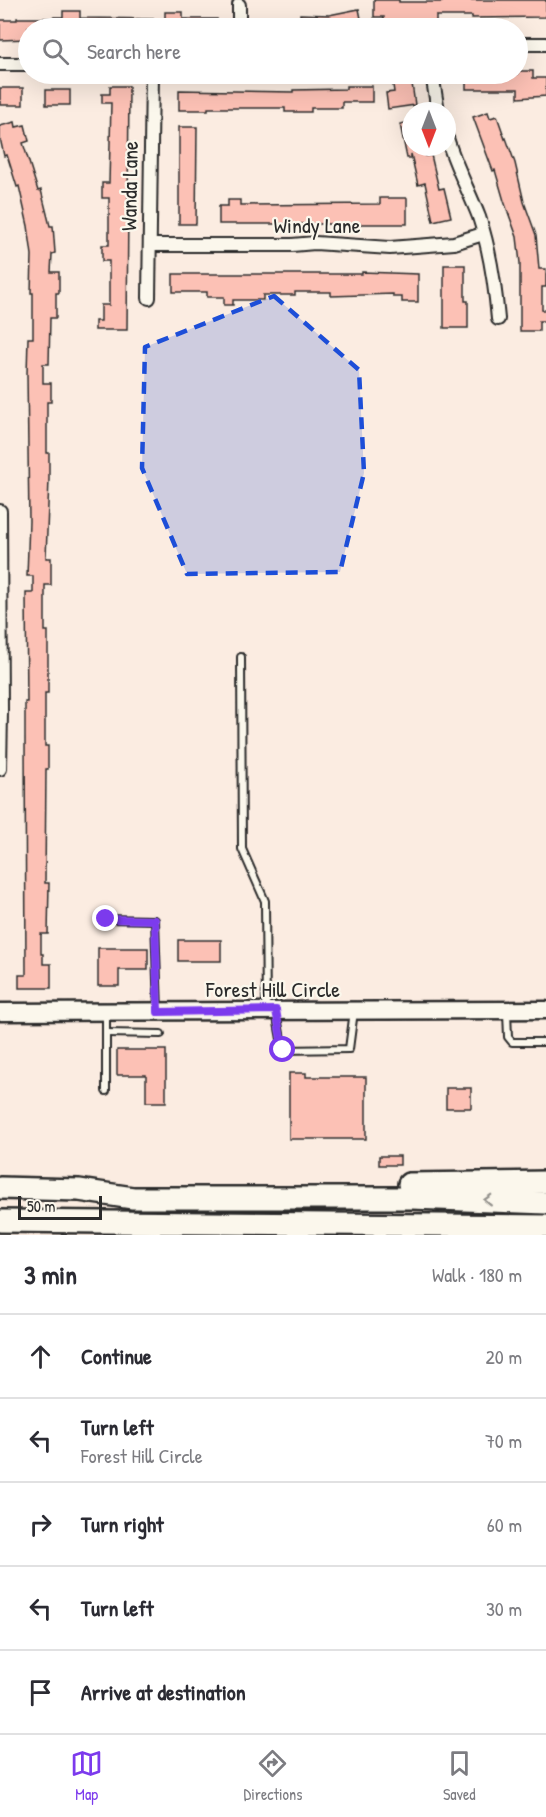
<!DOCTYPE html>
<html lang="en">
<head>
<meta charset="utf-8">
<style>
  :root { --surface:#fff; --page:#f7f7f7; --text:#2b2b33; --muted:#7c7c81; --line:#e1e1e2; --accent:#7c3aed }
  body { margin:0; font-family:"Patrick Hand",sans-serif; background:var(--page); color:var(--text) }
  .compass { position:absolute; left:402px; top:102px; width:54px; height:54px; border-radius:50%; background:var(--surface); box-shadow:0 6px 24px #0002; rotate:180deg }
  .scale { position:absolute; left:18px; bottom:15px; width:84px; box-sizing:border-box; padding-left:6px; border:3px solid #2b2b2b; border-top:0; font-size:16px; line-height:21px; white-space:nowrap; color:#2b2b2b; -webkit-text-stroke:4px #fbf7ec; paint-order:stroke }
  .stop { position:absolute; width:18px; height:18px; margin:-14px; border:4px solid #7c3aed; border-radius:50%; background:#fff }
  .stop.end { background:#7c3aed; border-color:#fff; box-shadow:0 2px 6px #0008 }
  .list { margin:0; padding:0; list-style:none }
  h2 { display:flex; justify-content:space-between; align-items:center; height:78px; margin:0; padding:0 24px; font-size:26px }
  h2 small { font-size:20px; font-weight:400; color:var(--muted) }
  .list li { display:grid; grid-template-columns:39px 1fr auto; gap:18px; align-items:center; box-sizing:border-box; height:84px; padding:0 24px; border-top:2px solid var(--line) }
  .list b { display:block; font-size:22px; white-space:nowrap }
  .list p { margin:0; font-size:20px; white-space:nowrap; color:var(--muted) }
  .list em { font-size:20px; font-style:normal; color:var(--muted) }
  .icon { flex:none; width:33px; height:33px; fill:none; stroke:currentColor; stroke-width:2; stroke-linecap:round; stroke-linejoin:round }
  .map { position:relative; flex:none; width:546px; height:1235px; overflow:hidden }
  .search { position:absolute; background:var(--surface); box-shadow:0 6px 24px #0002; left:18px; right:18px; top:18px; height:66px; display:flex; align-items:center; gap:15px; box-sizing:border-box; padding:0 21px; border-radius:33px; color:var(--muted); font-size:22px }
  .sheet { height:498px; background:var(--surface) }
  nav { display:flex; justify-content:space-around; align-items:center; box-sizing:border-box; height:84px; border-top:2px solid var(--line); background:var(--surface); font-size:16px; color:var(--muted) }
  nav a { display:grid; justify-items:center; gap:3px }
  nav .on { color:var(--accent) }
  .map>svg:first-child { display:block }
  .building { fill:#fcc1b5; stroke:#2b2b2b; stroke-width:1.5 }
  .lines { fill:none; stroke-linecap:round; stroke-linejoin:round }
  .lane-casing { stroke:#2b2b2b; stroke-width:10 }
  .street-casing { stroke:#2b2b2b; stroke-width:16 }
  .secondary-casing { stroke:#2b2b2b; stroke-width:21 }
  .highway-casing { stroke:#2b2b2b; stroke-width:26 }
  .lane { stroke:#fbf7ec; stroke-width:6 }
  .street { stroke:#fbf7ec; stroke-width:12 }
  .secondary { stroke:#fbf7ec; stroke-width:16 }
  .highway { stroke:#fbf7ec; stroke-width:21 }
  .oneway { stroke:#93918c }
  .route { stroke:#7c3aed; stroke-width:8 }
  .marked { fill:#1d4ed8; fill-opacity:0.2; stroke:#1d4ed8; stroke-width:4.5; stroke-dasharray:12 8; stroke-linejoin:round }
  .labels { text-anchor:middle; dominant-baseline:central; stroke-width:4.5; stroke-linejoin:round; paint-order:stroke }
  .street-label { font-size:22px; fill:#2b2b2b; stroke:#fbf7ec }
</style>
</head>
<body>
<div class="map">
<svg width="546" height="1235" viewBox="0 0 546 1235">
  <rect width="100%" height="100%" fill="#fbece1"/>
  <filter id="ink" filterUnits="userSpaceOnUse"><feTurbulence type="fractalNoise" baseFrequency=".0167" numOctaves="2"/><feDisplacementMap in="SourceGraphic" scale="12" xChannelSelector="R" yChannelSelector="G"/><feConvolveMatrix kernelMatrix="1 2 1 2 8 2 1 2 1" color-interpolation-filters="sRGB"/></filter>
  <g filter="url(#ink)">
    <g class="building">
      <polygon points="374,0 399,0 399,2 442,2 442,0 546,0 546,17 472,18 472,16 436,16 436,22 399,22 399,24 384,24 384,17 374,17"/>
      <polygon points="359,9 363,28 262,28 262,20 300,20 300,14 329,15"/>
      <polygon points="63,11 80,11 80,18 165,19 165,12 183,12 183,19 217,19 217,28 28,28 28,39 0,40 0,20 17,20 17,18 54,18 54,17 63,17"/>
      <polygon points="518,71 533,71 533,78 546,78 546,96 518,98 518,89 466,89 466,74 518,74"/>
      <polygon points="411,76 415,105 388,109 386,93 394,92 392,78"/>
      <polygon points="110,86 129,86 127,330 95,330 95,321 101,321 101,305 109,305 109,261 102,261 102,245 109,245 109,198 102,198 102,183 109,183 111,103 102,103 102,94 110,94"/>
      <polygon points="346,86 372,86 372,102 342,102 342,108 311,108 311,112 285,112 285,108 208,108 208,110 179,110 179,90 293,92 293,90 346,89"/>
      <rect x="0" y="88" width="23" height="17"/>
      <rect x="46" y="90" width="24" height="15"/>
      <polygon points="488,112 490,118 497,116 505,139 506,138 515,163 524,202 536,235 539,269 546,269 546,287 542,287 542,310 546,310 546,321 539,321 539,331 520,331 520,263 517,237 504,201 495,170 493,171 473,117"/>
      <polygon points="15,122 16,127 25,125 29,141 23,143 38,191 41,190 50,226 53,226 55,253 52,254 51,272 59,272 59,293 56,293 56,318 50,318 49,364 43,364 43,383 51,383 51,402 47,402 47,453 49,453 49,479 46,558 51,558 51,585 45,585 45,631 48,631 48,693 45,693 45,746 48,746 48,769 46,769 45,883 49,883 48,934 41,934 41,954 43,954 43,964 51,964 51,988 19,988 19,975 26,975 25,736 25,702 27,702 26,593 33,593 33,576 27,576 29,521 27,374 28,338 33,338 33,293 31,293 32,255 28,226 19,186 17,187 7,155 4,156 0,138 0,126"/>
      <polygon points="411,122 411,147 424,147 426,156 431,155 439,189 444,188 451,217 433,221 425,183 418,185 411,154 411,158 407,158 400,124"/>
      <polygon points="179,127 197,127 196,224 179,224"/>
      <polygon points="380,198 407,198 407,224 219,224 219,206 228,206 228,200 240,200 240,205 380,204"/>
      <polygon points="444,265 465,265 465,301 468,301 468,328 444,328"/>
      <polygon points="362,272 418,274 418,302 402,302 402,297 393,297 393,294 331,296 331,292 295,292 295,295 263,295 263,300 233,300 233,305 224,305 224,297 207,297 207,292 173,292 173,274 362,274"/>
      <rect x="178" y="940" width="43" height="21"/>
      <polygon points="98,948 148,948 148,970 119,970 119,986 98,986"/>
      <polygon points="117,1050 166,1050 166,1102 146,1102 146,1075 117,1075"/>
      <polygon points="289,1073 306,1073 306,1077 366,1077 366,1139 289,1139"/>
      <rect x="446" y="1088" width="25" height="20"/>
      <rect x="379" y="1156" width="21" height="9"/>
    </g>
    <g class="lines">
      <g class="lane-casing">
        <g id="lane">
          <polyline points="241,657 242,849 265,901 266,1010"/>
          <polyline points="106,919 155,920 158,1011"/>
          <polyline points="276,1012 283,1050 349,1049 354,1011"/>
          <polyline points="507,1012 508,1037 512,1042 546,1042"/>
          <polyline points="106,1013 106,1091"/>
          <polyline points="106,1033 161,1034"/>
        </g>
      </g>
      <g class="street-casing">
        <g id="street">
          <polyline points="239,5 239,28"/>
          <polyline points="518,44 546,44"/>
          <polyline points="0,64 28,64"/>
          <polyline points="432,74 438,111"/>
          <path d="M447 138C455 165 469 191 479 217 490 250 495 284 498 319"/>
          <polyline points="150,245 292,245 315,243 390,248 454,243 483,234"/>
          <polyline points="149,298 152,74"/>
          <polyline points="0,511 1,712 0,769"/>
        </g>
      </g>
      <g class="secondary-casing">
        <polyline id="secondary" points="0,1012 546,1010"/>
      </g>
      <g class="highway-casing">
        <g id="highway">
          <polyline points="409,1184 546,1182"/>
          <polyline points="0,1188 79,1190 133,1198 412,1198 546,1203"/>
          <polyline points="0,1221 546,1226"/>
        </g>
      </g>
      <use href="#lane" class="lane"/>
      <use href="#street" class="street"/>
      <use href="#secondary" class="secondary"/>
      <use href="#highway" class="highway"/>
    </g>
    <defs><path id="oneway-chevron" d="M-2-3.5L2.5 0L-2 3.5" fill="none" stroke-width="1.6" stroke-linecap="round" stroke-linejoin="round" transform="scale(1.5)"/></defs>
    <use class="oneway" href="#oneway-chevron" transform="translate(488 1200) rotate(-178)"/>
  </g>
  <g class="lines" filter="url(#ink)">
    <polyline class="route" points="106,919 155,920 158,1012 276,1010 283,1050"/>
  </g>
  <path class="marked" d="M274 296 359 370 364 473 340 572 187 574 142 468 145 347Z"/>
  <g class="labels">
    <g class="street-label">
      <text transform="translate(129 186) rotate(-89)">Wanda Lane</text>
      <text x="317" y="225">Windy Lane</text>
      <text x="273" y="989">Forest Hill Circle</text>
    </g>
  </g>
</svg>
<svg class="compass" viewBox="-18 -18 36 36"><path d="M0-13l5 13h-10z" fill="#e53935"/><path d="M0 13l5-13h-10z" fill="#7c7c81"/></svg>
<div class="scale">50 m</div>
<div class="stop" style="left:283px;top:1050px"></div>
<div class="stop end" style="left:106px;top:919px"></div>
<div class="search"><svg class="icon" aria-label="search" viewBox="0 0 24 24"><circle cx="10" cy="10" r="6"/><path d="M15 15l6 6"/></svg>Search here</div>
</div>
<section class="sheet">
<h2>3 min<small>Walk · 180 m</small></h2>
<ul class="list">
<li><svg class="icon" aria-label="ahead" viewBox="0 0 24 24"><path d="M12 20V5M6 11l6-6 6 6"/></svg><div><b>Continue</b></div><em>20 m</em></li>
<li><svg class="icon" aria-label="left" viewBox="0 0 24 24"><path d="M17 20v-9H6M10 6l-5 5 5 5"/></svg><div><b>Turn left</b><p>Forest Hill Circle</p></div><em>70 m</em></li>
<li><svg class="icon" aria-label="right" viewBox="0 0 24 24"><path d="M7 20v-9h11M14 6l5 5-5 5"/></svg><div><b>Turn right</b></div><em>60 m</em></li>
<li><svg class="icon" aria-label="left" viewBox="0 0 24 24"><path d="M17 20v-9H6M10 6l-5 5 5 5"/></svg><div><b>Turn left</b></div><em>30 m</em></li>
<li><svg class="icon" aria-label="arrive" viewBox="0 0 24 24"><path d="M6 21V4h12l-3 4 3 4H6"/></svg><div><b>Arrive at destination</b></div></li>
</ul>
</section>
<nav>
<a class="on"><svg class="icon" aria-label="map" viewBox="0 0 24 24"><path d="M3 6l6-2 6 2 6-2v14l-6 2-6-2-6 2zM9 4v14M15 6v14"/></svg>Map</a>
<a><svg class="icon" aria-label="directions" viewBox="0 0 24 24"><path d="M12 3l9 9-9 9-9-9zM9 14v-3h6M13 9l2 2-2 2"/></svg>Directions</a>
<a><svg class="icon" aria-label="saved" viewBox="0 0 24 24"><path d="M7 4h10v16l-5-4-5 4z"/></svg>Saved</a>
</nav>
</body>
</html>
